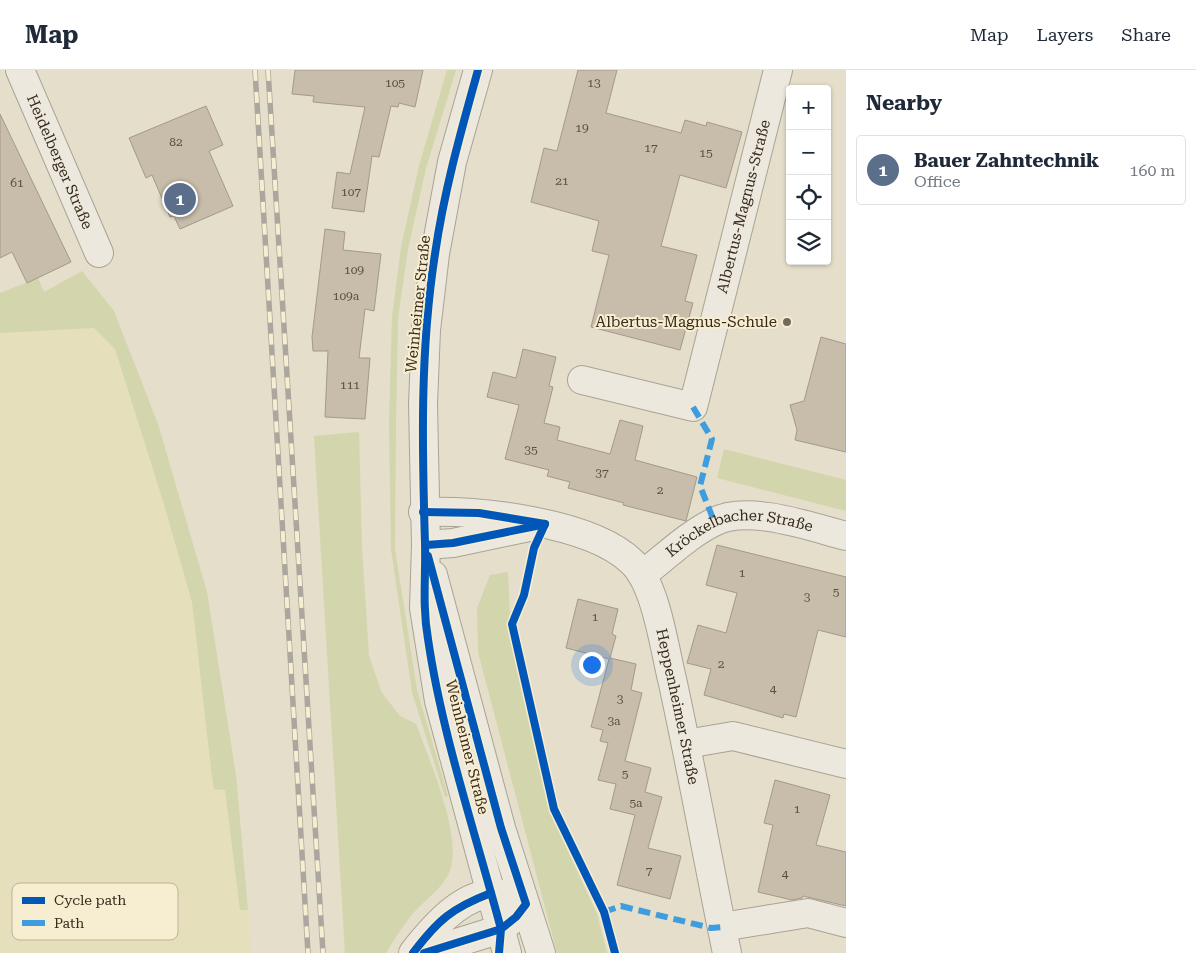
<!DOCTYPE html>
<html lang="en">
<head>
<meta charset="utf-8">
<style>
  :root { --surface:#fff; --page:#f6f6f7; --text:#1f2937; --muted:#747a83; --line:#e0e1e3; --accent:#b45309 }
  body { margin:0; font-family:"Roboto Serif",serif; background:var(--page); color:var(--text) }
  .controls { position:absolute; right:15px; top:15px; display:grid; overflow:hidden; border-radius:5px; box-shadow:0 1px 4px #0004 }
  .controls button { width:45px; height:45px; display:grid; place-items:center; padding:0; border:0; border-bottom:1px solid var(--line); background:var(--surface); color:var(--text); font:25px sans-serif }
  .you { position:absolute; left:591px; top:594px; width:18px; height:18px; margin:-12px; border:4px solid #fff; border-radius:50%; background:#1a73e8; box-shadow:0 0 0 8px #1a73e833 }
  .badge { display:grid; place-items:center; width:32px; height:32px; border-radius:50%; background:var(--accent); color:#fff; font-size:16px; font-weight:700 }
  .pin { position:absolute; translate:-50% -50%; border:2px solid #fff; box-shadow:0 1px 5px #0006 }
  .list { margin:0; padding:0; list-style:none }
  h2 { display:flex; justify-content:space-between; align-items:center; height:65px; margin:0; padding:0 20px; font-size:21px }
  h2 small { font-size:16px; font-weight:400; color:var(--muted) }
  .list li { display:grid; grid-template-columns:32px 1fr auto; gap:15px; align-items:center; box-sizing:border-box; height:70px; margin:0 10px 10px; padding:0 10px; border:1px solid var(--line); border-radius:5px }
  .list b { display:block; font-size:19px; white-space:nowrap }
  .list p { margin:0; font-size:16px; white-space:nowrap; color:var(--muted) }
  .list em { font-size:16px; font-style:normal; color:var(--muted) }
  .icon { flex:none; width:28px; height:28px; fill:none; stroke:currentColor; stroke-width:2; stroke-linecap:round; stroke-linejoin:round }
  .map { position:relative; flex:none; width:846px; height:883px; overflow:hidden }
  header { display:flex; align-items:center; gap:30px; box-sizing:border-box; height:70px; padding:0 25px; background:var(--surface); border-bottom:1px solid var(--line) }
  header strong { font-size:24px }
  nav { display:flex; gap:28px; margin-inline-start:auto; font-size:18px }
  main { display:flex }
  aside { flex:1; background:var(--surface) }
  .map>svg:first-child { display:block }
  .farmland { fill:#e5dfbb }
  .green { fill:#d3d5ac }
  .building { fill:#c8bcab; stroke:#a4998a }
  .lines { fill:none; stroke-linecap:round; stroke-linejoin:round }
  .minor-casing { stroke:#a9a394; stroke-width:30 }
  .minor { stroke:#ece8dd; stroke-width:28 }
  .rail-casing { stroke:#aba79e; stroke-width:5.5 }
  .rail { stroke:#f7edd0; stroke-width:4; stroke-dasharray:11; stroke-linecap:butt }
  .quiet { stroke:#3e9cdf; stroke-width:6; stroke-dasharray:12 6; stroke-linecap:butt }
  .cycleway-casing { stroke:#f7edd0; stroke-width:11 }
  .cycleway { stroke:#0057b8; stroke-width:8 }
  .poi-dot { fill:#746a5a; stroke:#f7edd0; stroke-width:2 }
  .labels { text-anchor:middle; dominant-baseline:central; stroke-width:4; stroke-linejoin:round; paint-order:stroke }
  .number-label { font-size:12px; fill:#5c4f40 }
  .street-label { font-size:15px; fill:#382b1d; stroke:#f7edd0 }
  .poi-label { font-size:15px; fill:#382b1d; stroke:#f7edd0; text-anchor:end }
  .key { fill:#f7edd0; stroke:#beb39a; stroke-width:1 }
  .key-label { font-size:14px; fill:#382b1d }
</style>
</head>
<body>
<header>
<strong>Map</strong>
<nav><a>Map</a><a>Layers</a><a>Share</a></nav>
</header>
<main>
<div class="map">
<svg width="846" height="883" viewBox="0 0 846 883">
  <rect width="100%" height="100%" fill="#e4deca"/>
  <polygon class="farmland" points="94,258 115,278 163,431 192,532 212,707 225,720 240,840 248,840 251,883 0,883 0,263"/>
  <g class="green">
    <polygon points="447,0 456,0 426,98 408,179 398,248 396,352 395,479 417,620 448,726 445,727 412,622 391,479 389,353 392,247 401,177 419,96"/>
    <polygon points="82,201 114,241 158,354 207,522 236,705 248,840 240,840 225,720 214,719 212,707 192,532 163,431 115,279 94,258 0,263 0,223 38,208 44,222"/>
    <path d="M359 362 362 478 369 586 382 623 400 646 416 654C428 687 466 773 448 805 440 819 428 828 417 839 405 852 395 868 386 883H345L314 366Z"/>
    <polygon points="724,379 846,410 846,441 717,408"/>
    <polygon points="508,502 510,549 550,742 597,844 607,883 557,883 478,582 477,538 490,505"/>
  </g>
  <g class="building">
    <polygon points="295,0 423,0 415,37 399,33 398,37 391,36 379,87 372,86 364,142 332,138 337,102 350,104 365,37 313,32 314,26 292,24"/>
    <polygon points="578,0 617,0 606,43 681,63 685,50 706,56 707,52 742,62 726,118 680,105 661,176 697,185 685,231 693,233 680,280 591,257 609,185 592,181 599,151 531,132 544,78 557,81"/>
    <polygon points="206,36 223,75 209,81 233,136 180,159 174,146 170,147 152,105 146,108 129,68"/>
    <polygon points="0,44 71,192 27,213 12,182 0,188"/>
    <polygon points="325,159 345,162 343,180 381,184 374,241 365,239 359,288 370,288 365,349 325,347 328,281 313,281 312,267"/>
    <polygon points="821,267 846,274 846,382 795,370 797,360 790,335 804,331"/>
    <polygon points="523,279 556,287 549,316 553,317 544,353 560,357 557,370 610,384 620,350 643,356 635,390 697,407 686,451 623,435 624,433 568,418 570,412 547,406 549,400 505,389 519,335 487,327 493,302 516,308"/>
    <polygon points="717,475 846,507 846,567 818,560 796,647 784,644 783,648 704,625 711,599 687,593 698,555 726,563 737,523 706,515"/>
    <polygon points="578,529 618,539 612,564 616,566 610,588 636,594 631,620 642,623 625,691 651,698 645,722 662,727 648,778 681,786 670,829 617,815 635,745 610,739 616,714 598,710 608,673 600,671 603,660 591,657 609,589 566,578"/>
    <polygon points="775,710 830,725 816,775 846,782 846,836 803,826 802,828 792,830 758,822 773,755 764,753"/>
  </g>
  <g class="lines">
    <g class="minor-casing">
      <g id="minor">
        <path id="s1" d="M20 0 99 183"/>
        <polyline points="478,0 452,92 435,184 426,260 423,334 426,475 424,538 439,631 507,883"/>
        <path id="s2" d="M582 310 693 337 778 0"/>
        <path id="s3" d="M423 442C479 440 591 452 632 492 656 514 664 577 672 609 692 700 708 792 727 883"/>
        <polyline points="426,475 453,473 529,457"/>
        <polyline points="433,505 501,758 541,883"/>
        <path id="s4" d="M642 505C664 488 689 464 714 452 748 434 811 457 846 466"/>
        <polyline points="686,674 733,666 846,694"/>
        <polyline points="722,857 808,843 846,853"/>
        <path d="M413 883C434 856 470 813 509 826"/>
        <polyline points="424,883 501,859 515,847"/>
      </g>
    </g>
    <use href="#minor" class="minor"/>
    <g class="rail-casing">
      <g id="rail">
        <polyline points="255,0 308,883"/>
        <polyline points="268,0 323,883"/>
      </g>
    </g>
    <use href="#rail" class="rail"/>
    <g class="quiet">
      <polyline points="693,337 712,369 700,416 714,451"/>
      <polyline points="604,842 621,836 711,858 722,857"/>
    </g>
    <g class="cycleway-casing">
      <g id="cycleway">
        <path d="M478 0C461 61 444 121 435 184 420 280 422 376 425 473 426 506 422 535 428 569 442 665 476 765 501 859L499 883"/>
        <polyline points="423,442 479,443 545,454"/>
        <polyline points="545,454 534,478 524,525 512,554 554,739 604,842 615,883"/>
        <polyline points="426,475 453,473 536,456"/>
        <path d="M413 883C438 850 452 838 491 823"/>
        <polyline points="424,883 501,859 516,847 526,834 501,758 428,486"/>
      </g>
    </g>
    <use href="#cycleway" class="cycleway"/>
  </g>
  <circle class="poi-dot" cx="787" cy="252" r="5"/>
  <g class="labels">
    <g class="number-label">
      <text x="395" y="13">105</text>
      <text x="594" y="13">13</text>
      <text x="582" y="58">19</text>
      <text x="176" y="72">82</text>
      <text x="651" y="78">17</text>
      <text x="706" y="83">15</text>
      <text x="562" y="111">21</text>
      <text x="17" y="113">61</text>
      <text x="351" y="122">107</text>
      <text x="354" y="200">109</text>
      <text x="346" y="226">109a</text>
      <text x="350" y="315">111</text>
      <text x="531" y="380">35</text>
      <text x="602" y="403">37</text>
      <text x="660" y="420">2</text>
      <text x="742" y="503">1</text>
      <text x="836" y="522">5</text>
      <text x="807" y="527">3</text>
      <text x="595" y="547">1</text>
      <text x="721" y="594">2</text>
      <text x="773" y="619">4</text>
      <text x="620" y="629">3</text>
      <text x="614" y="651">3a</text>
      <text x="625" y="704">5</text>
      <text x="636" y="733">5a</text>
      <text x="797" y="739">1</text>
      <text x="649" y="801">7</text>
      <text x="785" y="804">4</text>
    </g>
    <g class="street-label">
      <text stroke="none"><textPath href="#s1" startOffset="100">Heidelberger Straße</textPath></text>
      <text stroke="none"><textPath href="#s2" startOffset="321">Albertus-Magnus-Straße</textPath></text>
      <text transform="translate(418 234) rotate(-84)">Weinheimer Straße</text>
      <text stroke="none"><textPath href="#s4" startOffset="112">Kröckelbacher Straße</textPath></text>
      <text stroke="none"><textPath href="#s3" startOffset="372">Heppenheimer Straße</textPath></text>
      <text transform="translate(467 677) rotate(76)">Weinheimer Straße</text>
    </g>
    <g class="poi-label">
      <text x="777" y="252">Albertus-Magnus-Schule</text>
    </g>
  </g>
  <rect x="12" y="813" width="166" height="57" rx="8" class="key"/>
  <rect x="22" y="827" width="23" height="7" fill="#0057b8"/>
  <rect x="22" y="850" width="23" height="6" fill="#3e9cdf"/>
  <g class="key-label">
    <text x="54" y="835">Cycle path</text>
    <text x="54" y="858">Path</text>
  </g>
</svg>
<div class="controls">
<button>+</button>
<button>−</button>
<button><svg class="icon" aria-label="locate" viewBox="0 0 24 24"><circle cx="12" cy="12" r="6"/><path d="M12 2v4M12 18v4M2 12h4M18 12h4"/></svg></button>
<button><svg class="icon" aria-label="layers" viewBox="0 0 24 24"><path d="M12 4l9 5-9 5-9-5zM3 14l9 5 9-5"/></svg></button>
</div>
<div class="you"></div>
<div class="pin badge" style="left:180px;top:129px;background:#5c6f8a">1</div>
</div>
<aside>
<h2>Nearby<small></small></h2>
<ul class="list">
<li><span class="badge" style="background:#5c6f8a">1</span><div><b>Bauer Zahntechnik</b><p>Office</p></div><em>160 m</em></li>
</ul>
</aside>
</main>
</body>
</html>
